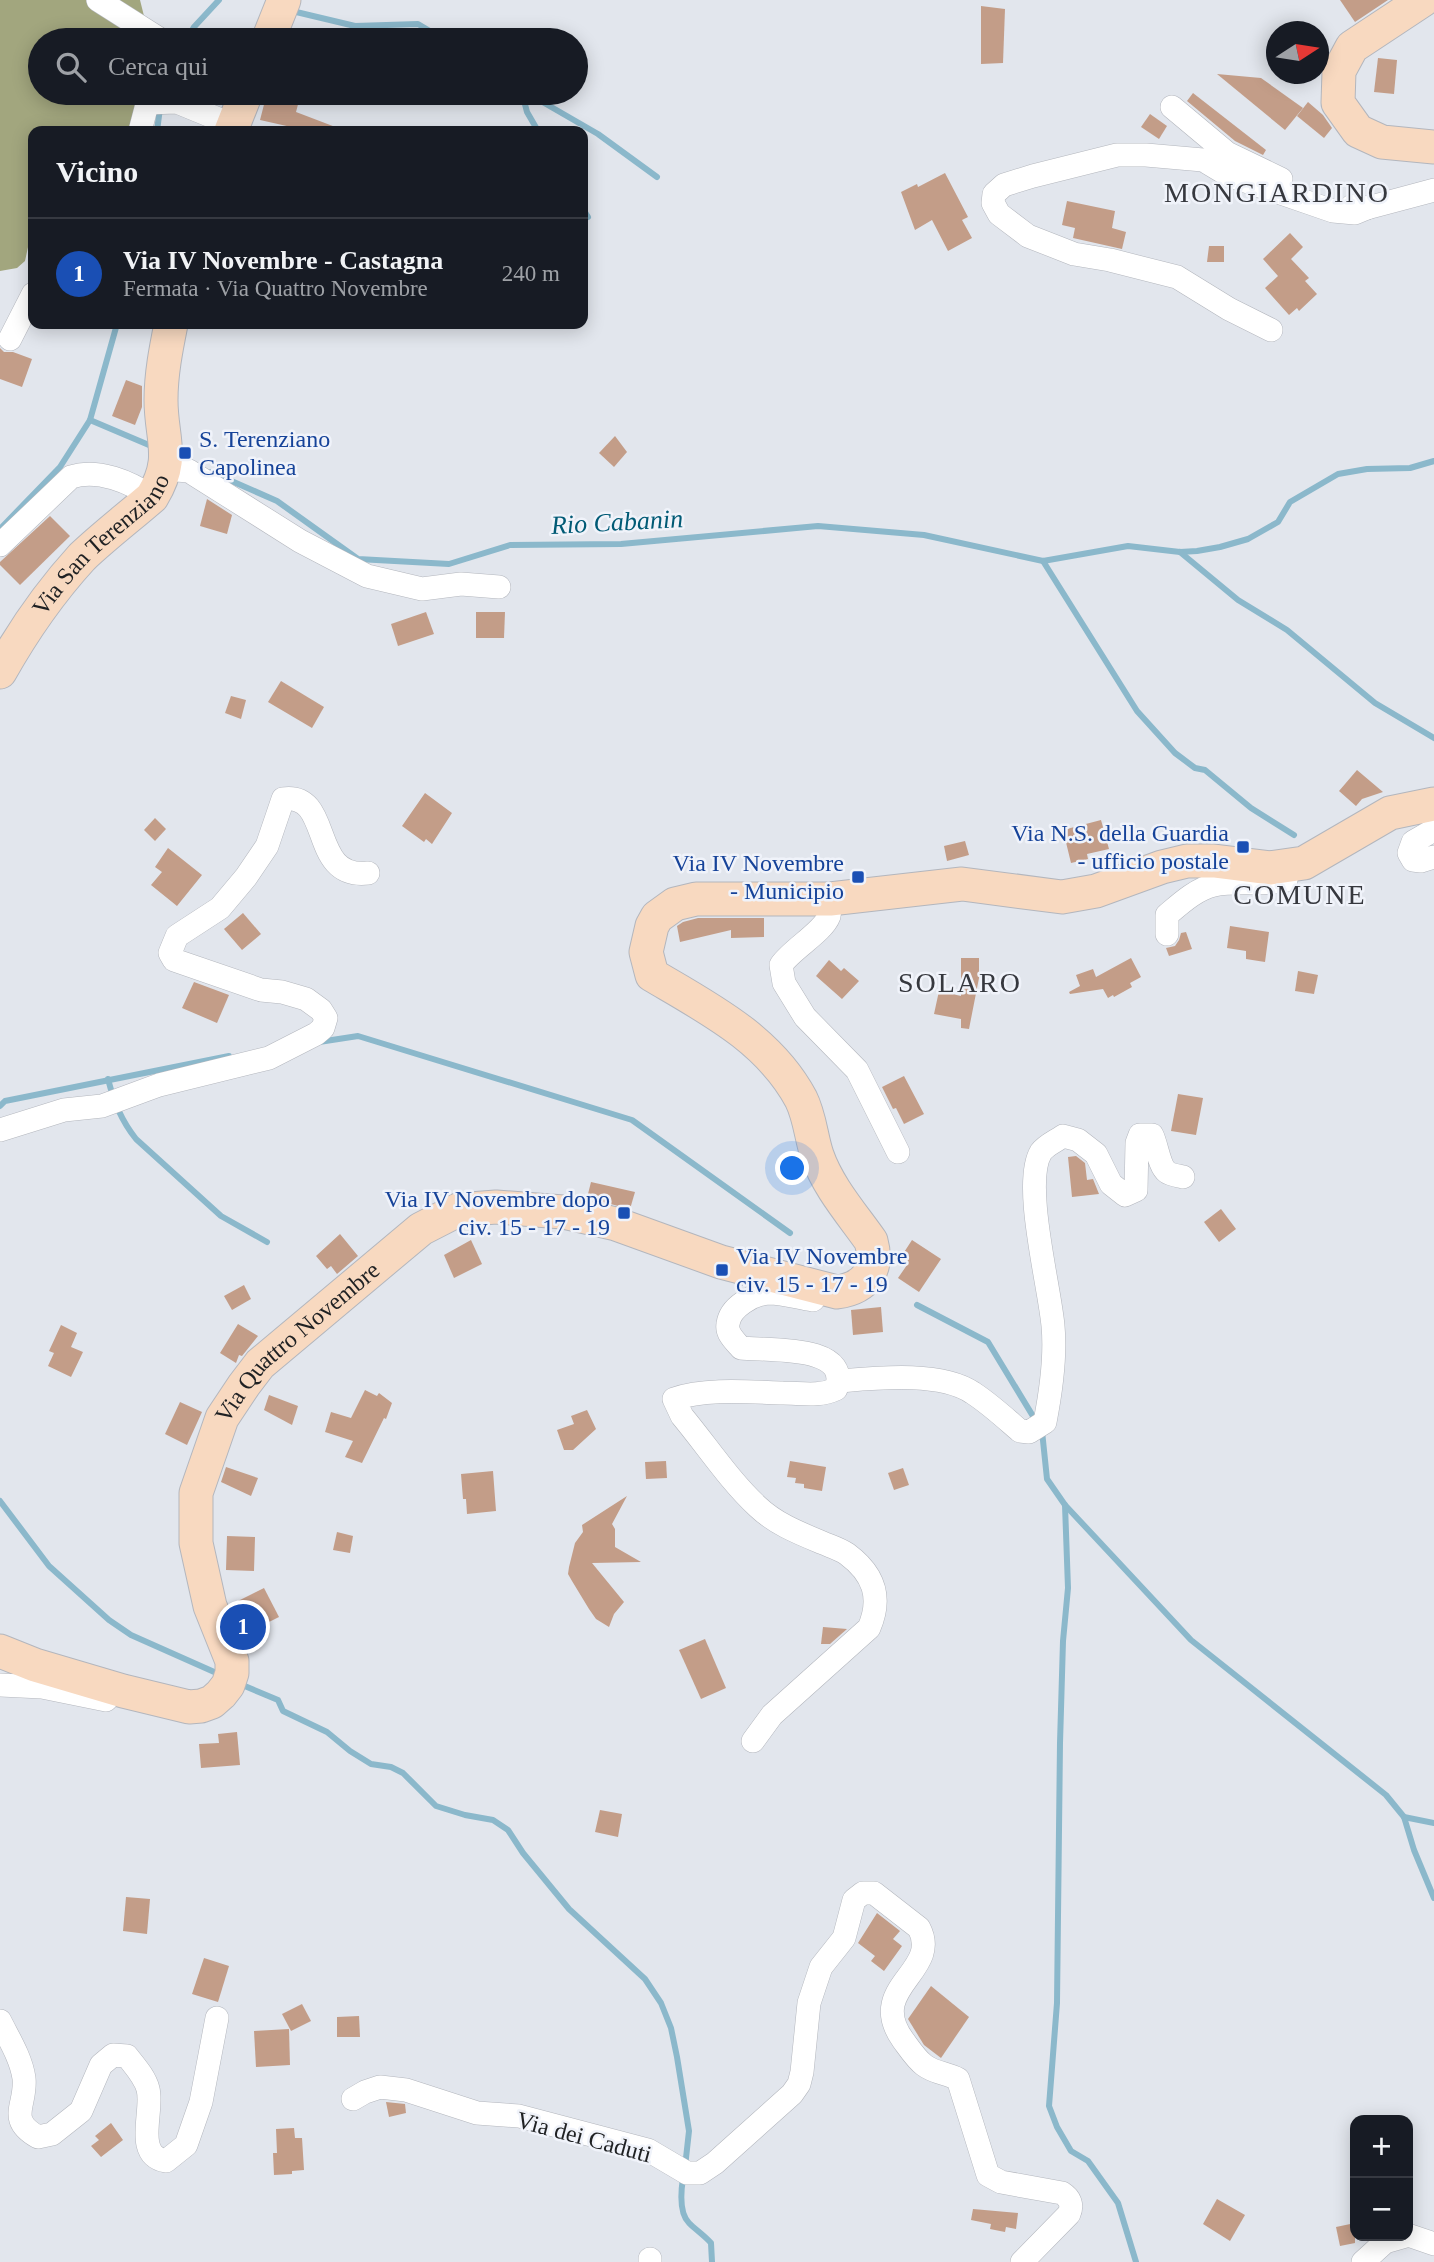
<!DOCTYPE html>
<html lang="it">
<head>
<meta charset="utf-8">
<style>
  :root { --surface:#171b24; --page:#20242c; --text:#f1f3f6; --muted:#9ea1a6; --line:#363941; --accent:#a8b593 }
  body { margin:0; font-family:"Times New Roman",serif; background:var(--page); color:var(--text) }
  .controls { position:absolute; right:21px; bottom:21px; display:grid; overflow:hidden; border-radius:14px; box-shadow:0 4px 18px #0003 }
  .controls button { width:63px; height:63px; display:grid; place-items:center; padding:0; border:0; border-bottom:2px solid var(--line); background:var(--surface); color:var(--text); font:35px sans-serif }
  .compass { position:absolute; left:1266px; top:21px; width:63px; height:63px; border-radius:50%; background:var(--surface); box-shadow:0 4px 18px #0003; rotate:78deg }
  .you { position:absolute; left:793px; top:1169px; width:24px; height:24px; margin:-18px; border:5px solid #fff; border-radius:50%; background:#1a73e8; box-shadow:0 0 0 10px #1a73e833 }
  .badge { display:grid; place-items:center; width:46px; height:46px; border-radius:50%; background:var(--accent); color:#fff; font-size:23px; font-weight:700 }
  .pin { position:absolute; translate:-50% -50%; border:4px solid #fff; box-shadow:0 2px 7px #0006 }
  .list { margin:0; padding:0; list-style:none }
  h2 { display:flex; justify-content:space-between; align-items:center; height:91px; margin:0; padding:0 28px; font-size:30px }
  h2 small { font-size:23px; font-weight:400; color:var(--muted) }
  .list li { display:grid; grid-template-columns:46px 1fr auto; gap:21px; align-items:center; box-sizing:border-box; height:112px; padding:0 28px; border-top:2px solid var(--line) }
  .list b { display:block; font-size:26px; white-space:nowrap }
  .list p { margin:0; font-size:23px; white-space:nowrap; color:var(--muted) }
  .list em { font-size:23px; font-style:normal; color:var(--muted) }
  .icon { flex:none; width:38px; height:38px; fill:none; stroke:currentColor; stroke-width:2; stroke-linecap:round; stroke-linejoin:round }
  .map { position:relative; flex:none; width:1434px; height:2262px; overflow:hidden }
  .search { position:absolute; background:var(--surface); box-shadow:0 4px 18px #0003; left:28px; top:28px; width:560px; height:77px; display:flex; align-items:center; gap:18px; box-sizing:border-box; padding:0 24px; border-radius:38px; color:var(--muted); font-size:26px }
  .panel { position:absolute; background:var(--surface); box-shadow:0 4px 18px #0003; left:28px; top:126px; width:560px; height:203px; border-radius:14px }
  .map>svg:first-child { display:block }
  .forest { fill:#a2a67e }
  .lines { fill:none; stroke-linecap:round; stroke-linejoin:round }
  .stream { stroke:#8bb8cb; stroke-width:6 }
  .building { fill:#c39d88 }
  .street-casing { stroke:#b3b6bd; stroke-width:24 }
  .secondary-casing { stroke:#b3b6bd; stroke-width:35 }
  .street { stroke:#fff; stroke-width:23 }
  .secondary { stroke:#f8d9c0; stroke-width:33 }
  .transit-dot { fill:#1a4fb4; stroke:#f0f3fa; stroke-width:2.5 }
  .labels { text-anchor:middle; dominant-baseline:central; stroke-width:5; stroke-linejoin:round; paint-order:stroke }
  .transit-label { font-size:24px; fill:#164399; stroke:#f0f3fa; text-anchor:end }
  .street-label { font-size:24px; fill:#1f2123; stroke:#f0f3fa }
  .water-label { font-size:26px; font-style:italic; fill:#005a75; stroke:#f0f3fa }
  .quarter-label { font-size:28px; letter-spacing:2px; fill:#36383e; stroke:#f0f3fa }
</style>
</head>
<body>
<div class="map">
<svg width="1434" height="2262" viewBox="0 0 1434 2262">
  <rect width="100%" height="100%" fill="#e2e6ed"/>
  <polygon class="forest" points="0,0 140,0 150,40 40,40 40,93 141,93 132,131 33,131 33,224 25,261 17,268 0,271"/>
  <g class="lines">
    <g class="stream">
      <polyline points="292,11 355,26 418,24 445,40"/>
      <polyline points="187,40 194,27 219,0"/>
      <polyline points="522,93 527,112 538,131"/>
      <polyline points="527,93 598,134 657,177"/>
      <polyline points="157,131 160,108"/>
      <polyline points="583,209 588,217"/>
      <polyline points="90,420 156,448"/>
      <polyline points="211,472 277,501 358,559 449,564 510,545 621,544 818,526 924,535 1043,561 1128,546 1180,552 1197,551 1220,547 1248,539 1278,522 1290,502 1338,474 1367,469 1410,468 1434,461"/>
      <polyline points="0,529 60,467 90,420 117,324"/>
      <polyline points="1180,552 1238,600 1287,630 1375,703 1434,738"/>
      <polyline points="1043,561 1137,711 1175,753 1195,768 1205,770 1251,808 1294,835"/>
      <polyline points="319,1042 358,1036 632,1120 790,1233"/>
      <path d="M108 1079C114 1102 121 1120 136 1139L221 1216 267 1242"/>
      <polyline points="0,1106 5,1101 229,1056"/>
      <polyline points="917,1305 988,1342 1042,1431 1047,1479 1065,1505 1191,1640 1386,1795 1404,1817 1434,1823"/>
      <polyline points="0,1501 49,1566 109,1620 131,1635 221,1675"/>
      <polyline points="1065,1505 1068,1588 1063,1641 1060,1743 1057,2003 1049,2106 1057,2127 1071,2151 1088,2161 1118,2203 1136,2262"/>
      <polyline points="240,1684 278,1700 283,1711 327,1732 350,1751 371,1764 391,1767 403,1773 436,1806 465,1815 493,1820 508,1830 523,1853 569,1909 645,1979 661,2003 671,2028 677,2057 689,2131 685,2167"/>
      <polyline points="1404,1817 1414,1850 1434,1898"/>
      <path d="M683 2178C681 2191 679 2213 689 2223 696 2230 704 2235 711 2243L712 2262"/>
    </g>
  </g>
  <g class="building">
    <polygon points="1340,0 1388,0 1355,22"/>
    <polygon points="981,6 1005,9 1003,63 981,64"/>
    <polygon points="1378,58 1397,60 1394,94 1374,92"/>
    <polygon points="1217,74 1261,78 1303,108 1285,130"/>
    <polygon points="267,93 301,93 296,112 338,128 337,131 309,131 260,120"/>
    <polygon points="1193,93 1266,150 1263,155 1235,141 1187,101"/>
    <polygon points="1308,102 1323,115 1332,128 1324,138 1297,116"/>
    <polygon points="1150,114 1167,126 1159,139 1141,127"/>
    <polygon points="945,173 968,217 962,220 972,238 948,251 932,220 915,230 901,192 917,184 918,187"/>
    <polygon points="1067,201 1115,211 1112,228 1126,232 1122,249 1073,238 1075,228 1062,225"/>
    <polygon points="1290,233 1303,247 1291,259 1309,278 1305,281 1317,294 1299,311 1297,308 1289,315 1265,288 1278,276 1263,259"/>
    <polygon points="1209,246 1224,246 1224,262 1207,262"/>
    <polygon points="0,348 4,352 13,352 32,359 22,387 0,379"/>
    <polygon points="126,380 142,386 142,407 135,425 112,416"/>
    <polygon points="615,436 627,452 614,467 599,453"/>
    <polygon points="207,499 232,515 227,534 200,526"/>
    <polygon points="50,516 70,536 20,585 0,565 0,562"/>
    <polygon points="426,612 434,634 398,646 391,624"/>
    <polygon points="476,612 505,612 504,638 476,638"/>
    <polygon points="281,681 324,707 312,728 268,702"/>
    <polygon points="231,696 246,700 241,719 225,713"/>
    <polygon points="1357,770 1383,792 1362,799 1356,806 1339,791"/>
    <polygon points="425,793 452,813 432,844 426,839 424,842 402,826"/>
    <polygon points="155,818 166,829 155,841 144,830"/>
    <polygon points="1101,820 1109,849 1087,854 1088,859 1071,863 1063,830"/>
    <polygon points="965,841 969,855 947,861 944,846"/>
    <polygon points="168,848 202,875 177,906 151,885 162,872 155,867"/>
    <polygon points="243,913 261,934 242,950 224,929"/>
    <polygon points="698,918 764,918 764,937 731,938 731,930 680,942 677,926 683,922"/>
    <polygon points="1230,926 1269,932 1265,962 1246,959 1246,951 1227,948"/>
    <polygon points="1186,932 1192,949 1169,956 1166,948 1175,946 1179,940 1181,933"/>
    <polygon points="961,958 979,958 979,978 969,1029 961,1028 961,1019 934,1014 939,991 961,996"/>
    <polygon points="1131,958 1141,977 1130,983 1132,987 1114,997 1113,995 1108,998 1103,989 1070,994 1069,992 1080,986 1076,975 1093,969 1096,977"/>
    <polygon points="829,960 841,971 844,968 859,981 842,999 816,976"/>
    <polygon points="1298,971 1318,975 1314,994 1295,991"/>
    <polygon points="194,982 229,995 217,1023 182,1008"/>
    <polygon points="904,1076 924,1114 904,1124 896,1108 893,1109 882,1087"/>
    <polygon points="1178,1094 1203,1098 1196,1135 1171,1131"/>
    <polygon points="1076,1156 1085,1163 1087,1180 1093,1179 1099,1194 1072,1197 1068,1157"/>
    <polygon points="591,1182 635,1192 630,1209 587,1198"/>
    <polygon points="1221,1209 1236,1229 1219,1242 1204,1222"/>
    <polygon points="340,1234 358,1256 337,1274 331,1266 327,1269 316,1256"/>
    <polygon points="471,1240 482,1264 454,1278 444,1255"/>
    <polygon points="912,1240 941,1259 919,1292 898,1278 907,1265 899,1260"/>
    <polygon points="244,1285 251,1299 232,1310 224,1296"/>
    <polygon points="881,1307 883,1332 853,1335 851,1310"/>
    <polygon points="238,1324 258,1336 242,1356 239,1355 236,1363 220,1353"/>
    <polygon points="61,1325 77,1333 71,1347 83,1352 71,1377 48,1366 54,1353 49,1351"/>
    <polygon points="365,1390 377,1396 379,1393 392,1403 386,1419 384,1418 362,1463 345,1457 353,1441 325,1432 331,1412 351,1418"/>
    <polygon points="269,1395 298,1406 292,1425 264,1410"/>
    <polygon points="180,1402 202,1412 187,1445 165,1434"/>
    <polygon points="587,1410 596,1429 573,1450 564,1450 557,1430 574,1424 571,1416"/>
    <polygon points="666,1461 667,1478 646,1479 645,1462"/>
    <polygon points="790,1461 826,1467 822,1491 804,1488 804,1484 795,1483 796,1478 787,1477"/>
    <polygon points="226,1467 258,1478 251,1496 221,1482"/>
    <polygon points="903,1468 909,1485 894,1490 888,1473"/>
    <polygon points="493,1471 496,1511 467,1514 466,1499 463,1499 461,1474"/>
    <polygon points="627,1496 612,1524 615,1529 615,1547 641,1562 592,1563 624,1602 614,1614 609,1627 596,1619 589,1609 572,1581 568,1574 569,1567 575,1543 583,1532 582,1525"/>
    <polygon points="337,1532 353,1536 350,1553 333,1550"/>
    <polygon points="227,1536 255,1537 254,1571 226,1570"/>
    <polygon points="264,1588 279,1617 253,1630 238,1601"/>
    <polygon points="823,1627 847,1629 830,1644 821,1644"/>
    <polygon points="705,1639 726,1688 701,1699 679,1650"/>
    <polygon points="237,1732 240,1765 201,1768 199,1744 219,1743 218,1734"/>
    <polygon points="600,1810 622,1814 618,1837 595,1832"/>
    <polygon points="126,1897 150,1899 147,1934 123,1931"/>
    <polygon points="877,1913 900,1931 893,1939 902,1946 884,1971 871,1961 875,1956 858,1943"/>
    <polygon points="204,1958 229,1966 218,2002 192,1994"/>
    <polygon points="931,1986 969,2017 941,2058 924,2045 908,2019"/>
    <polygon points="302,2004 311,2021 291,2031 282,2014"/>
    <polygon points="359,2016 360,2037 337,2037 337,2017"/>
    <polygon points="289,2029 290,2065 256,2067 254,2031"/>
    <polygon points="386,2102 405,2104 406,2113 389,2117"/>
    <polygon points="111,2123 123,2140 101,2157 91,2146 99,2140 95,2136"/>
    <polygon points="294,2128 295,2138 302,2138 304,2170 292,2171 292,2174 274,2175 273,2153 277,2153 276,2129"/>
    <polygon points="1217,2199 1245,2215 1230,2241 1203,2224"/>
    <polygon points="973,2209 1018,2213 1016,2229 1006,2227 1005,2232 990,2229 991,2224 971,2220"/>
    <polygon points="1355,2223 1355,2243 1340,2246 1336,2227"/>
  </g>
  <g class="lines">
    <g class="street-casing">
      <g id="street">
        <polyline points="98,0 161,40"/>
        <polyline points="147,103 177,102 233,125"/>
        <polyline points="1172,107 1227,153 1281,179"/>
        <polyline points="140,131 150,93"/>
        <polyline points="1352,206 1367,208 1434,190"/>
        <polyline points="1271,330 1229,309 1177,277 1110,260 1074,254 1028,236 999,214 993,203 994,194 1004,185 1033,176 1117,155 1146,155 1203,160 1228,175 1333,211 1355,213 1367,208"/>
        <polyline points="10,339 33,294"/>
        <polyline points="164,469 189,471 300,541 367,576 422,589 461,584 499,587"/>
        <path d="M0 545 71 477C98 468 130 482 152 497"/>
        <polyline points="1434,830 1413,842 1409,853 1413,860 1421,861 1434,857"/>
        <path d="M830 899C830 904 830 911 829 916 823 932 792 949 781 965L784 983 805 1017 857 1070 898 1152"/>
        <path d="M1167 934V915C1180 904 1196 889 1214 885 1237 880 1263 886 1286 880"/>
        <path d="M0 1130 64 1110 102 1106 159 1085 269 1058 316 1034 323 1028 326 1018 321 1010 306 999 282 992 261 990 174 960 170 953 177 936 220 908 246 877 267 846 283 799C334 792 308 880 368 873"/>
        <path d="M839 1381C876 1378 941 1371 973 1393 990 1404 1005 1418 1020 1431L1029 1432 1045 1422C1051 1391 1056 1357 1053 1326 1050 1288 1022 1183 1041 1152 1046 1145 1056 1141 1063 1136L1078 1140 1096 1154 1111 1184 1125 1195 1136 1190 1137 1143 1140 1135H1152C1157 1145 1159 1166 1167 1172 1171 1175 1179 1176 1183 1177"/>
        <polyline points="0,1685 42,1687 106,1700"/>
        <path d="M753 1741 772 1715 869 1628C882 1598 874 1574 847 1554 840 1549 830 1546 823 1543 799 1533 776 1524 758 1507 729 1480 707 1446 682 1416L674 1399C705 1388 750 1392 783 1393 801 1393 819 1397 836 1389 852 1344 767 1351 741 1348 736 1342 726 1334 728 1324 730 1307 753 1294 769 1293 784 1293 799 1298 813 1300"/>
        <path d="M0 2021C9 2039 21 2058 24 2078 27 2105 6 2119 38 2137L52 2134 81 2111 101 2065 113 2055 127 2056C134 2065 145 2077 148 2089 154 2111 133 2155 166 2161L186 2145 201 2102 217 2018"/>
        <path d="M353 2099 365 2092 380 2087 406 2090 477 2113 519 2116 648 2150 687 2173H700L715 2163 792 2094 799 2084 802 2072 809 2003 821 1967 844 1938 854 1900 863 1893H874L919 1928C942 1972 865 1987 903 2040 909 2048 916 2059 924 2065 934 2073 947 2073 958 2079L988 2175 1001 2182 1062 2193C1070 2198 1073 2205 1069 2214L1022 2262"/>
        <polyline points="1408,2235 1434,2244"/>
        <polyline points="650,2262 650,2259"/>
        <polyline points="1363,2262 1385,2242 1406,2236"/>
      </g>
    </g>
    <g class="secondary-casing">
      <g id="secondary">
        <polyline points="1423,0 1352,47 1339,71 1338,103 1358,131 1382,142 1434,147"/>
        <polyline points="268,40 284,0"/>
        <polyline points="231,131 246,93"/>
        <path id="s1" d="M0 672C23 631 50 592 82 557 104 536 129 517 152 497 176 458 161 440 161 400 161 374 166 349 171 324"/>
        <path id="s2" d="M0 1651 35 1665 123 1691 189 1707 201 1706 212 1702 221 1694 228 1685 232 1673V1661L210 1606 196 1543V1493L222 1418 244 1385 260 1364 421 1229 458 1210 496 1207 563 1212 616 1224 721 1262 837 1292C866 1288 879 1270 871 1241 852 1214 828 1187 817 1155 811 1137 810 1117 801 1099 769 1039 708 1008 652 975L646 952 652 926 657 917 675 904 696 899H830L962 884 1062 897 1096 891 1162 867 1187 861H1214L1270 868 1304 863 1390 813 1434 804"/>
      </g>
    </g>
    <use href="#street" class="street"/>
    <use href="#secondary" class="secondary"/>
  </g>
  <g class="transit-dot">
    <rect x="178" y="446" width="14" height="14" rx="3.5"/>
    <rect x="1236" y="840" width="14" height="14" rx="3.5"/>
    <rect x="851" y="870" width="14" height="14" rx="3.5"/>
    <rect x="617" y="1206" width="14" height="14" rx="3.5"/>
    <rect x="715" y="1263" width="14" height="14" rx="3.5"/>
  </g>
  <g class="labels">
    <g class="transit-label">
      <text x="199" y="439" text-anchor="start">S. Terenziano<tspan x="199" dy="28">Capolinea</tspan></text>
      <text x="1229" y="833">Via N.S. della Guardia<tspan x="1229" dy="28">- ufficio postale</tspan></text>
      <text x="844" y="863">Via IV Novembre<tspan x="844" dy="28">- Municipio</tspan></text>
      <text x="610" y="1199">Via IV Novembre dopo<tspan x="610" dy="28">civ. 15 - 17 - 19</tspan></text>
      <text x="736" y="1256" text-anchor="start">Via IV Novembre<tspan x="736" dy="28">civ. 15 - 17 - 19</tspan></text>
    </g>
    <g class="street-label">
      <text stroke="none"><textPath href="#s1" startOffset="164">Via San Terenziano</textPath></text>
      <text stroke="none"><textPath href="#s2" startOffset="630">Via Quattro Novembre</textPath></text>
      <text transform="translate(584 2137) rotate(15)">Via dei Caduti</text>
    </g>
    <g class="water-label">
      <text transform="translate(617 522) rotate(-3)">Rio Cabanin</text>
    </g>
    <g class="quarter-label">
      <text x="1277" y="192">MONGIARDINO</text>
      <text x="1300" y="894">COMUNE</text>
      <text x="960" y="982">SOLARO</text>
    </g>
  </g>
</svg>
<div class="controls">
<button>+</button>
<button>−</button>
</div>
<svg class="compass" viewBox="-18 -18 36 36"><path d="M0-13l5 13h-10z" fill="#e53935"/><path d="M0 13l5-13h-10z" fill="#9ea1a6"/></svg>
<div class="you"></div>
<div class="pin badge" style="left:243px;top:1627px;background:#1a4fb4">1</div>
<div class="search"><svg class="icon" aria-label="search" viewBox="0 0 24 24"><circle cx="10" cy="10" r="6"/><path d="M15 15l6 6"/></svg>Cerca qui</div>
<section class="panel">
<h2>Vicino<small></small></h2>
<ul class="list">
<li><span class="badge" style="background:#1a4fb4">1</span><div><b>Via IV Novembre - Castagna</b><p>Fermata · Via Quattro Novembre</p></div><em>240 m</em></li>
</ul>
</section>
</div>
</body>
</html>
